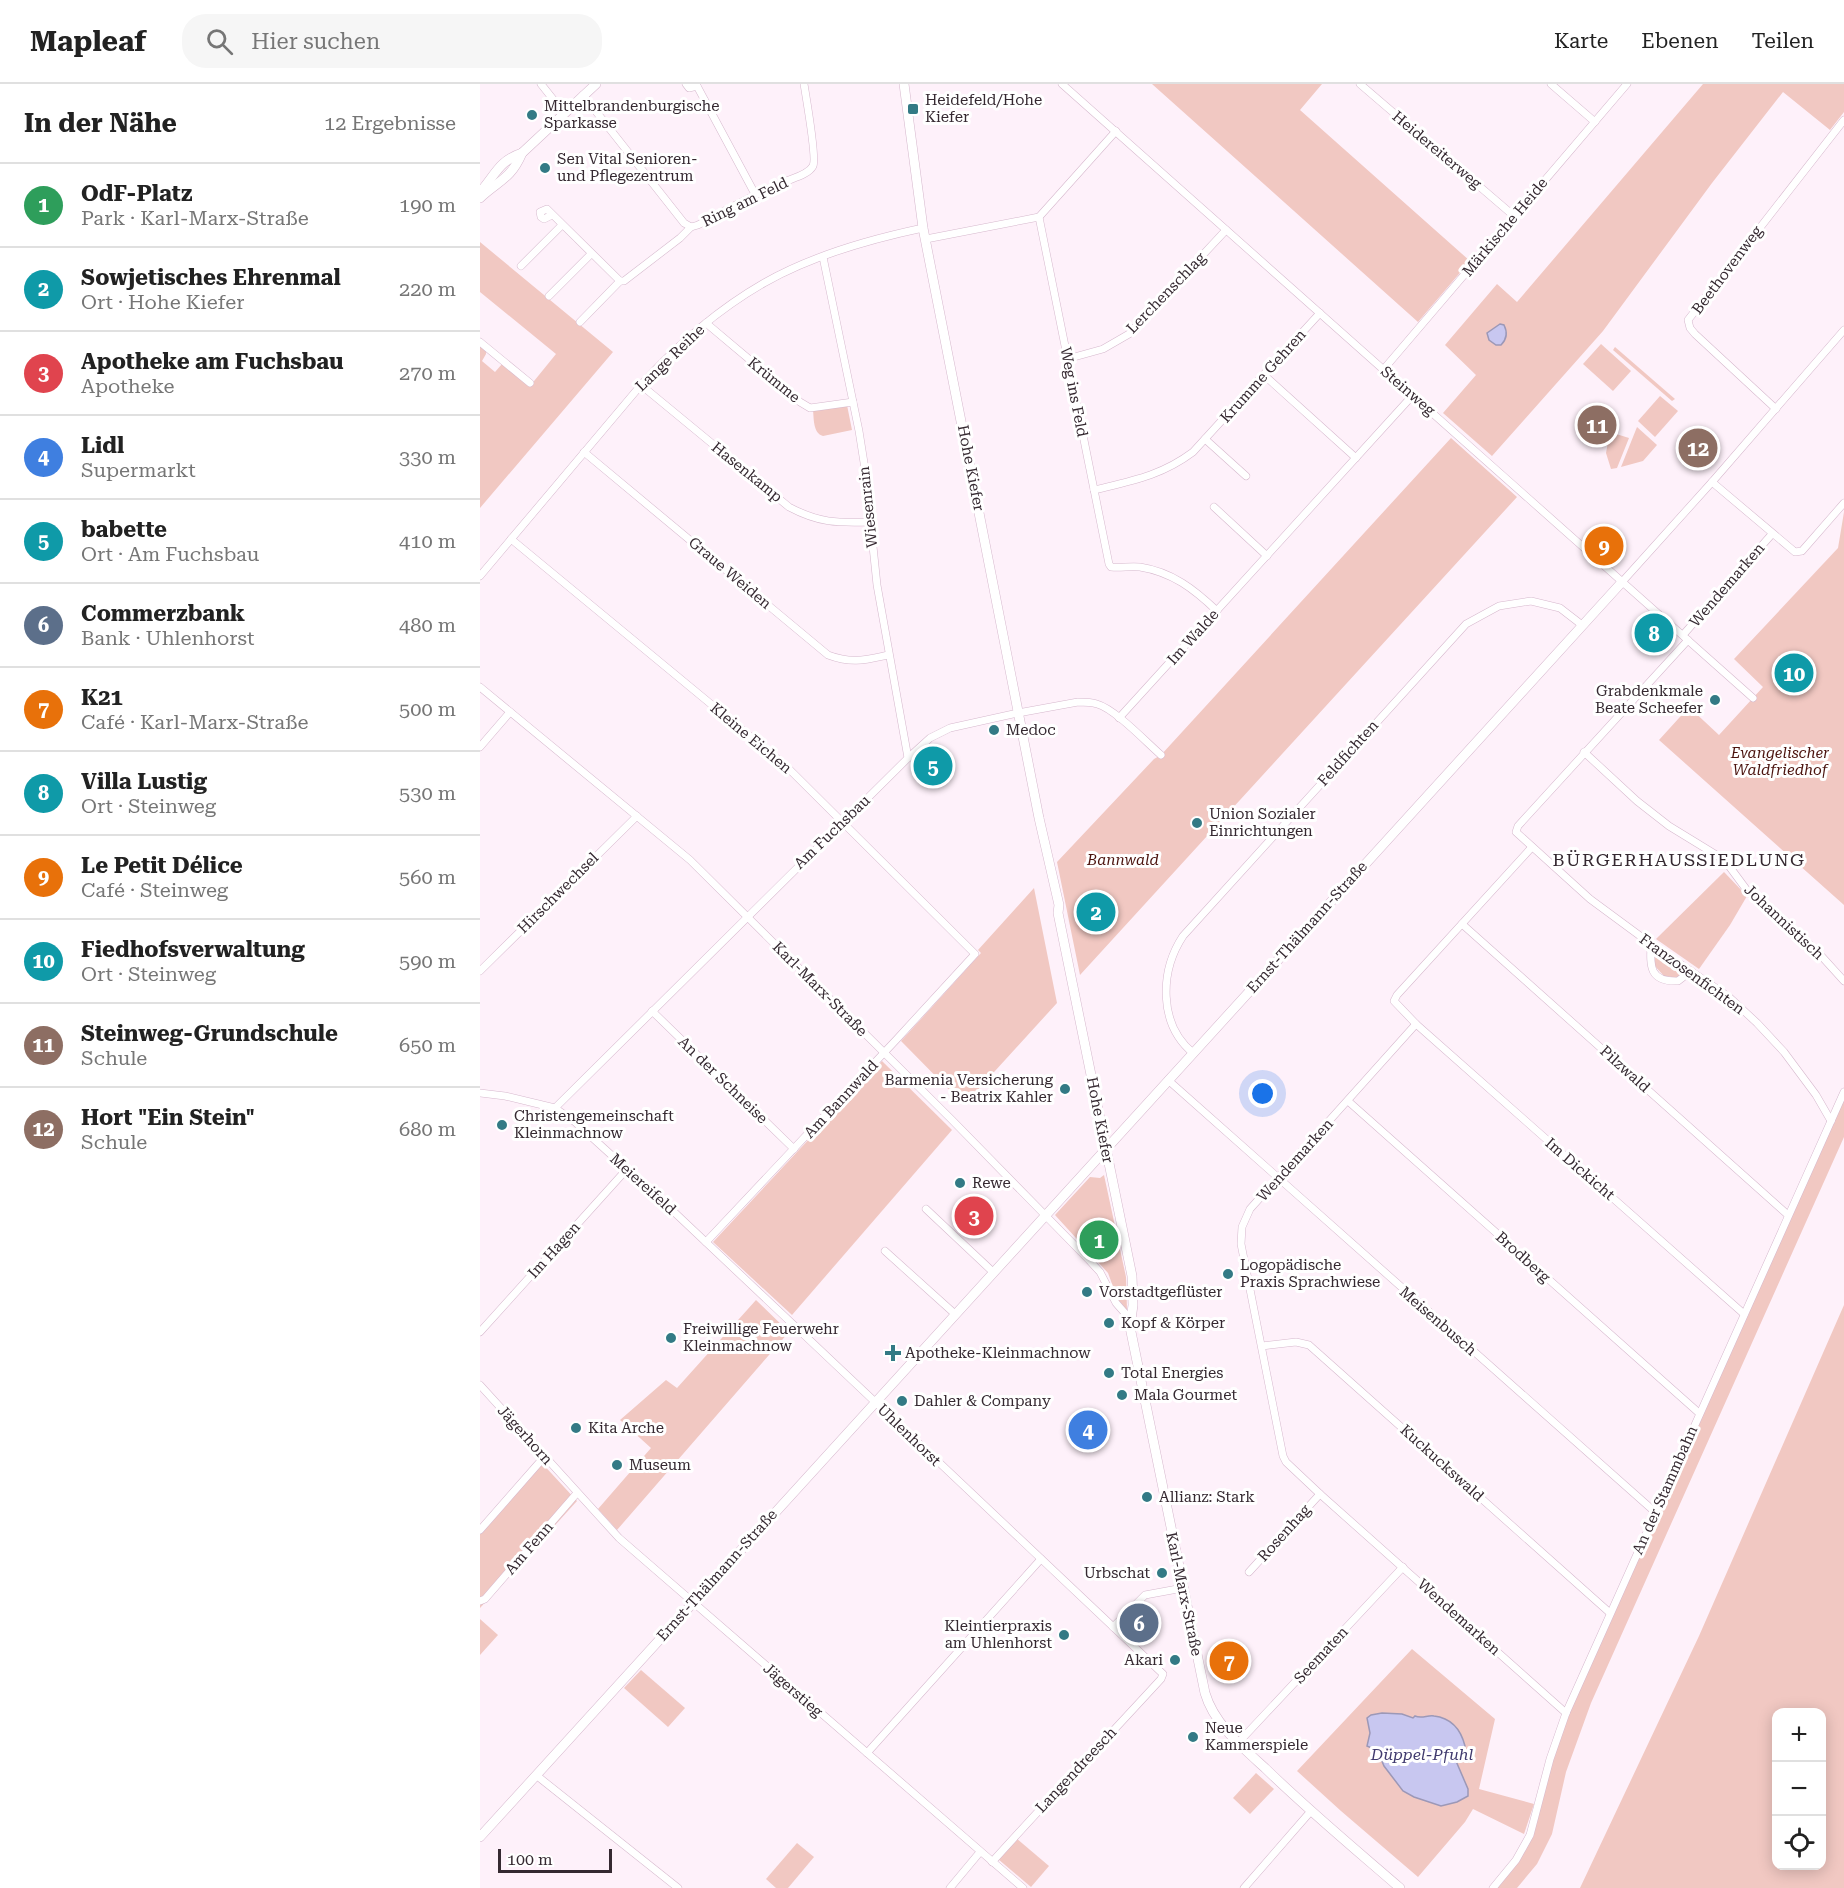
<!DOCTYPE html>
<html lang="de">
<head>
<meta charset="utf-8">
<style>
  :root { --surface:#fff; --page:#f6f6f6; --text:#222; --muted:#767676; --line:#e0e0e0; --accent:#7c3aed }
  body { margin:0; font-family:"Roboto Serif",serif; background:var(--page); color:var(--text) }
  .controls { position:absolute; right:18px; bottom:18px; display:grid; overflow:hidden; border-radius:12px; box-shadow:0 3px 15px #0003 }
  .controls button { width:54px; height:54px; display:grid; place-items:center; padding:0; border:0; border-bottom:2px solid var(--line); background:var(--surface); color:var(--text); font:30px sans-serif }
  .scale { position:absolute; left:18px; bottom:15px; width:114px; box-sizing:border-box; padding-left:6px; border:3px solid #352931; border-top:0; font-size:16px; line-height:21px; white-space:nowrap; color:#352931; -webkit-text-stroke:4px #fff; paint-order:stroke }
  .you { position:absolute; left:783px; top:1010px; width:21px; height:21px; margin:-15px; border:4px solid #fff; border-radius:50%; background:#1a73e8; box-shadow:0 0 0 9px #1a73e833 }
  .badge { display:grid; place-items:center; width:39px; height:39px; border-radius:50%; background:var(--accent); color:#fff; font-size:20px; font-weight:700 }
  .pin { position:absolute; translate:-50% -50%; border:3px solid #fff; box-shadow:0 2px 6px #0006 }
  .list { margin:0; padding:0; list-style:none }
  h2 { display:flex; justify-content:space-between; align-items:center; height:78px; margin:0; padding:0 24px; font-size:26px }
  h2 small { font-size:20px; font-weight:400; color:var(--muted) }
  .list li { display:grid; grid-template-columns:39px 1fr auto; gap:18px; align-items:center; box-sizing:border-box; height:84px; padding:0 24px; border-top:2px solid var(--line) }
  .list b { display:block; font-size:22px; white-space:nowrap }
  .list p { margin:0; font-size:20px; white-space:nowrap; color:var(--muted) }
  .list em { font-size:20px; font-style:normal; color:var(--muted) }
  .icon { flex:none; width:33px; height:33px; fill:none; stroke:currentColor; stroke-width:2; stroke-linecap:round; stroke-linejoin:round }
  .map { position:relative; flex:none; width:1364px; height:1804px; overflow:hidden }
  header { display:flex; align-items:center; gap:36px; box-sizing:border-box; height:84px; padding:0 30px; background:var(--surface); border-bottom:2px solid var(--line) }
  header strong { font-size:28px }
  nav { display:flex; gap:33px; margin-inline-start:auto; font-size:21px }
  .search { width:420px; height:54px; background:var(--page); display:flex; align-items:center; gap:15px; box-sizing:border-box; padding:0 21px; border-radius:24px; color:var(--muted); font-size:22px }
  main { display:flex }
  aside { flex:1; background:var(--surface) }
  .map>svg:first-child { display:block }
  .green { fill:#f1c8c2; fill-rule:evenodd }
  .water { fill:#c8c7f0; stroke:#9c98b7; stroke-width:1.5 }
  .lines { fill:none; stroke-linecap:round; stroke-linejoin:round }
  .street-casing { stroke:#d6b8cd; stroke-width:8 }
  .secondary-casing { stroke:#d6b8cd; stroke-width:10 }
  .street { stroke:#fff; stroke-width:7 }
  .secondary { stroke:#fff; stroke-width:9 }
  .poi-dot { fill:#337a85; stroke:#fff; stroke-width:2 }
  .labels { text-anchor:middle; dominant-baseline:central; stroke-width:6; stroke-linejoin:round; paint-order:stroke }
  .poi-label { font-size:15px; fill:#352931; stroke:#fff; text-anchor:start }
  .street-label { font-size:15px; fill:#352931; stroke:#fff }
  .park-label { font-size:15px; font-style:italic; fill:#4b130e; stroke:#fff }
  .water-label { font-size:16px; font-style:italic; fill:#403a6e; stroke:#fff }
  .quarter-label { font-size:18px; letter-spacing:1.5px; fill:#352931; stroke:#fff }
</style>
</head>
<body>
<header>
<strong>Mapleaf</strong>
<div class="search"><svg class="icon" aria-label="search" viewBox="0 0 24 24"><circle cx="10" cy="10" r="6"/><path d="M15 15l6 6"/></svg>Hier suchen</div>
<nav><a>Karte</a><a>Ebenen</a><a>Teilen</a></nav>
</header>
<main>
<aside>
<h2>In der Nähe<small>12 Ergebnisse</small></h2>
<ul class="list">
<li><span class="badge" style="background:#2e9e5b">1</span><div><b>OdF-Platz</b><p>Park · Karl-Marx-Straße</p></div><em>190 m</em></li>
<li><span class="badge" style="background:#0f9aa8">2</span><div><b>Sowjetisches Ehrenmal</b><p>Ort · Hohe Kiefer</p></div><em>220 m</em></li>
<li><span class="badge" style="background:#e0444e">3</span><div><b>Apotheke am Fuchsbau</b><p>Apotheke</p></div><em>270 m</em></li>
<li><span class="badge" style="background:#3f7fe0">4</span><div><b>Lidl</b><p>Supermarkt</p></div><em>330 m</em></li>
<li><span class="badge" style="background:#0f9aa8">5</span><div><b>babette</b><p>Ort · Am Fuchsbau</p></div><em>410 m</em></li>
<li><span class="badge" style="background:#5c6f8a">6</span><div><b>Commerzbank</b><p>Bank · Uhlenhorst</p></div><em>480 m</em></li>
<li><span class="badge" style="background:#e8710a">7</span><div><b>K21</b><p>Café · Karl-Marx-Straße</p></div><em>500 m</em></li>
<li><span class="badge" style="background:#0f9aa8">8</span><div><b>Villa Lustig</b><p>Ort · Steinweg</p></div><em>530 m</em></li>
<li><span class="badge" style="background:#e8710a">9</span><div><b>Le Petit Délice</b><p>Café · Steinweg</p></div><em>560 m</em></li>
<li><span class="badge" style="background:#0f9aa8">10</span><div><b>Fiedhofsverwaltung</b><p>Ort · Steinweg</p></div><em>590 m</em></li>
<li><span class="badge" style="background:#8d6e63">11</span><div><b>Steinweg-Grundschule</b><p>Schule</p></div><em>650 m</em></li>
<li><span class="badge" style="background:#8d6e63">12</span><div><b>Hort &quot;Ein Stein&quot;</b><p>Schule</p></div><em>680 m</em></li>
</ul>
</aside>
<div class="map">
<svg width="1364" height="1804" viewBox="0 0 1364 1804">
  <rect width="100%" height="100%" fill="#fef1fa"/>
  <g class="green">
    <polygon points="672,0 842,0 820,26 990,177 938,238"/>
    <polygon points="1223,0 1364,0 1364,28 1350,46 1303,8 1232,99 1123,247 1012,372 963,329 996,291 965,261 1017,200 1037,218"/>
    <polygon points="0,158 133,268 0,424 0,261 6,266 6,270 2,277 15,288 22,280 50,302 76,270 0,208"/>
    <polygon points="1121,260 1151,287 1133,307 1103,280"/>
    <polygon points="1135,263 1195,315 1192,317 1133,266"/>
    <polygon points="1180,312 1198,327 1175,353 1158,337"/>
    <path d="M367 321 372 346 343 352C333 349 334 335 333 326Z"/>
    <polygon points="1157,343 1177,361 1163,377 1141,383"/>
    <polygon points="1130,348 1149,354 1137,384 1131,385 1126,369"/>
    <polygon points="971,354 1037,413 600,891 577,778 674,675 681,671"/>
    <polygon points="1364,428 1364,821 1179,656 1209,623 1239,651 1283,603 1254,575 1358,464"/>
    <polygon points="1244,788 1267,812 1250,841 1219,885 1176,855"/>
    <polygon points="554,804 577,919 484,1021 421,957 501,869 498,866"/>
    <polygon points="1174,868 1206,889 1199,894 1184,892 1173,880"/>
    <polygon points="402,977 472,1046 312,1231 233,1158"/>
    <polygon points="1364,1008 1364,1053 1111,1619 1086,1688 1072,1750 1057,1780 1037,1804 1016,1804 1044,1764 1075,1661"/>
    <polygon points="624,1091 646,1193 647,1226 638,1216 628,1189 575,1131 610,1093 620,1094"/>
    <polygon points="276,1216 309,1248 137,1446 118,1425 171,1364 140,1336 186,1296 197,1304"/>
    <path d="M1364 1221V1804H1100L1219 1552ZM1342 1628V1782H1296V1628Z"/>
    <polygon points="59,1376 97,1417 0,1524 0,1441"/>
    <polygon points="0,1535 18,1551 0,1571"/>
    <polygon points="932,1565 1015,1635 999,1705 1054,1720 1044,1750 993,1725 985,1738 938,1793 861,1727 817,1687"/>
    <polygon points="161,1586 205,1624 188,1643 144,1604"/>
    <polygon points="776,1689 794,1705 770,1730 753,1714"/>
    <polygon points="536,1754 569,1782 551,1803 518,1775"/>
    <polygon points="317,1759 334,1773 308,1804 296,1804 286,1795"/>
  </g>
  <g class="water">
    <path d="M1020 240 1024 241C1028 249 1027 255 1021 261H1016L1009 256 1007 249Z"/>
    <path d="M902 1629 922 1630 933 1634 935 1632C942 1635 947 1631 954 1632 971 1634 981 1646 985 1662L976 1677 988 1705V1712L977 1718 961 1722 934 1713 923 1707 904 1682 899 1670 894 1665 887 1662 890 1649 887 1634 891 1631Z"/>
  </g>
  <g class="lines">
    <g class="street-casing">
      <g id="street">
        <polyline points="61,0 84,29"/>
        <polyline points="206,0 209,4 217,2"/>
        <polyline points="216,0 275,110"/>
        <polyline points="582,0 1273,614"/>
        <polyline points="880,0 1034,132"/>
        <polyline points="1071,0 1115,38"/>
        <path d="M103 11 204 139 211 143 218 141C246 126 275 110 304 98 313 94 328 91 333 82 337 74 326 13 324 0"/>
        <polyline points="72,131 64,135 61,133 60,128 67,125 140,197 144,197 200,154 211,143"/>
        <path d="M559 133 629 480 631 483C641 484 650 482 660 483 692 488 714 505 737 527"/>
        <polyline points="446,155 559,133 636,47"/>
        <polyline points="343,173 379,347 385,385 397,501 428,674"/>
        <polyline points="41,182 82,141"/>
        <polyline points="69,212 111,170"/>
        <polyline points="100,238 140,197"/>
        <polyline points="226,239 320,318 330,324 373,318"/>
        <polyline points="0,258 50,299"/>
        <polyline points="587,275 623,265 649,250 746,146"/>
        <polyline points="903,286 1147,0"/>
        <polyline points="784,291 876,374"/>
        <path d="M161 301 309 423C339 439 357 439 390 438"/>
        <polyline points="1296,325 1215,250 1210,244 1208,236 1364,36"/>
        <polyline points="725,355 766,392"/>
        <path d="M104 368 348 571C372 580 385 576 408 571"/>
        <polyline points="1232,398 1315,468 1322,467 1364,419"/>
        <path d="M614 406C651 397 681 392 713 368L840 229"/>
        <polyline points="734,423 787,472"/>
        <polyline points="31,455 306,682 495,870 416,956 226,1158"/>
        <path d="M0 492 161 301C197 261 237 226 284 199 331 172 391 155 443 144"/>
        <polyline points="1142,498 1232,398 1364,246"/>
        <polyline points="1203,551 1292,450"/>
        <polyline points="1208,556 1038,742 1036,748 1110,815 1171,860 1249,913 1277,939 1304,968 1336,1011 1351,1037"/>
        <polyline points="0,603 210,776 472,1036 609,1176 620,1188 636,1219 651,1236"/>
        <polyline points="639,634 933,311"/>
        <polyline points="0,663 30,628"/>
        <polyline points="1104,668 1157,717 1189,742 1238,772 1249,782 1269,809 1335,865 1364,897"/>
        <polyline points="1052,763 917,911 914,917 936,940 1264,1230"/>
        <polyline points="982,840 1308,1131"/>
        <path d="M1171 860C1170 882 1169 898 1198 897L1211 887"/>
        <polyline points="0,887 157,732"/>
        <polyline points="172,927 314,1065"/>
        <polyline points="936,940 770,1125 762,1143 761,1160 803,1372 806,1378 840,1410 1086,1629"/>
        <path d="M713 969C678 940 680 887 703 852L986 540 1019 522 1051 517 1080 524 1102 541"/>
        <polyline points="688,996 1175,1428"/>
        <path d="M0 1009 25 1012 75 1024 95 1038 193 1127 683 1590 681 1595C625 1656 568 1716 512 1778"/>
        <polyline points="868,1017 1219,1329"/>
        <path d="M75 1024 428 674 450 654 470 644 538 629 598 618C604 618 611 618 617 620 635 625 666 658 681 671"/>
        <polyline points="446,1125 513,1188"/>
        <polyline points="405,1167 475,1230"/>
        <polyline points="0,1248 147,1085"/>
        <polyline points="782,1262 816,1258 829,1261 1130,1529"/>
        <polyline points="0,1301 139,1454 543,1804"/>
        <polyline points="0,1446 65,1372"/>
        <polyline points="769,1488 840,1410"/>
        <polyline points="0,1517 5,1515 97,1409"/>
        <polyline points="633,1543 665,1511 703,1504"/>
        <polyline points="758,1659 923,1483"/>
        <polyline points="387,1669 561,1475"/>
        <polyline points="56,1691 198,1804"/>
        <polyline points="470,1804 500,1768"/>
        <polyline points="764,1804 831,1727"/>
        <polyline points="1013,1804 1036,1776 1050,1751 1070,1675 1086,1629 1364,1008"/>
      </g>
    </g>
    <g class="secondary-casing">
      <g id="secondary">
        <path d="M424 0 443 144 559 734 579 821 578 829 652 1192 653 1221 650 1243 725 1609C734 1640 762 1663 785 1684 828 1726 875 1765 920 1804"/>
        <path d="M0 108C15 92 18 77 42 69L116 0"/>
        <path d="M0 114C18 97 31 95 42 69"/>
        <polyline points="0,1753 1142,498"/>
      </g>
    </g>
    <use href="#street" class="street"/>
    <use href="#secondary" class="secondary"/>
  </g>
  <g class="poi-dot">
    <rect x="427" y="19" width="12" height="12" rx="3"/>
    <circle cx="52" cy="31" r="6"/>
    <circle cx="65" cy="84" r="6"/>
    <circle cx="1235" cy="616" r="6"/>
    <circle cx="514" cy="646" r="6"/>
    <circle cx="717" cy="739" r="6"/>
    <circle cx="585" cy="1005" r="6"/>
    <circle cx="22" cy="1041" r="6"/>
    <circle cx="480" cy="1099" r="6"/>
    <circle cx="748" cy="1190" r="6"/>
    <circle cx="607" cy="1208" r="6"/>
    <circle cx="629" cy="1239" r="6"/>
    <circle cx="191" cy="1254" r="6"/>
    <path d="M410 1260h6v6h6v6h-6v6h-6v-6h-6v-6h6z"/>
    <circle cx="629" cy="1289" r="6"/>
    <circle cx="642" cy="1311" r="6"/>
    <circle cx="422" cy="1317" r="6"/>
    <circle cx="96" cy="1344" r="6"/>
    <circle cx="137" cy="1381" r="6"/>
    <circle cx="667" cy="1413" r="6"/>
    <circle cx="682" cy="1489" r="6"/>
    <circle cx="584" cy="1551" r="6"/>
    <circle cx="695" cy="1576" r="6"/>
    <circle cx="713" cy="1653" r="6"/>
  </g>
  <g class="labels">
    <g class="poi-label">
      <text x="445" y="16">Heidefeld/Hohe<tspan x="445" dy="17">Kiefer</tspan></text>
      <text x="64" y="22">Mittelbrandenburgische<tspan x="64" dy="17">Sparkasse</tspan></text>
      <text x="77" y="75">Sen Vital Senioren-<tspan x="77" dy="17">und Pflegezentrum</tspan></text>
      <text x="1223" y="607" text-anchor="end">Grabdenkmale<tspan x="1223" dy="17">Beate Scheefer</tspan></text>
      <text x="526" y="646">Medoc</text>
      <text x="729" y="730">Union Sozialer<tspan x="729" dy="17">Einrichtungen</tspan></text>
      <text x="573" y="996" text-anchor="end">Barmenia Versicherung<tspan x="573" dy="17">- Beatrix Kahler</tspan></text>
      <text x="34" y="1032">Christengemeinschaft<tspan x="34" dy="17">Kleinmachnow</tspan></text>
      <text x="492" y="1099">Rewe</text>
      <text x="760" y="1181">Logopädische<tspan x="760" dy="17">Praxis Sprachwiese</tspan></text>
      <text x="619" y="1208">Vorstadtgeflüster</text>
      <text x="641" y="1239">Kopf &amp; Körper</text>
      <text x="203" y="1245">Freiwillige Feuerwehr<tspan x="203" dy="17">Kleinmachnow</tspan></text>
      <text x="425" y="1269">Apotheke-Kleinmachnow</text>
      <text x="641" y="1289">Total Energies</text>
      <text x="654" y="1311">Mala Gourmet</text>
      <text x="434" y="1317">Dahler &amp; Company</text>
      <text x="108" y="1344">Kita Arche</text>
      <text x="149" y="1381">Museum</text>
      <text x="679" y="1413">Allianz: Stark</text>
      <text x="670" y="1489" text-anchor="end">Urbschat</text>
      <text x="572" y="1542" text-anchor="end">Kleintierpraxis<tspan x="572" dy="17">am Uhlenhorst</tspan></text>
      <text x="683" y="1576" text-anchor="end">Akari</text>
      <text x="725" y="1644">Neue<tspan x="725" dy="17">Kammerspiele</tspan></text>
    </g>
    <g class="street-label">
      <text transform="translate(957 66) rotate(40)">Heidereiterweg</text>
      <text transform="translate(265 118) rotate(-26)">Ring am Feld</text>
      <text transform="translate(1025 143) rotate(-50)">Märkische Heide</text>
      <text transform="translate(1247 186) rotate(-53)">Beethovenweg</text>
      <text transform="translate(686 209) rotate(-46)">Lerchenschlag</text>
      <text transform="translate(190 274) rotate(-44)">Lange Reihe</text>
      <text transform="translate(783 292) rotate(-48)">Krumme Gehren</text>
      <text transform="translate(294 296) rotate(39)">Krümme</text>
      <text transform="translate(928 307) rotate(41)">Steinweg</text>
      <text transform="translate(594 308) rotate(79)">Weg ins Feld</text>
      <text transform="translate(491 384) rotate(79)">Hohe Kiefer</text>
      <text transform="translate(267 388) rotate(39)">Hasenkamp</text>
      <text transform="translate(388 423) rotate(-96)">Wiesenrain</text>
      <text transform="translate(250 489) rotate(40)">Graue Weiden</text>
      <text transform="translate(1247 501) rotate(-49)">Wendemarken</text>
      <text transform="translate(713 553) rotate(-48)">Im Walde</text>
      <text transform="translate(271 654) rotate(40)">Kleine Eichen</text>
      <text transform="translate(868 669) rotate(-48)">Feldfichten</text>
      <text transform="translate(352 748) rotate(-44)">Am Fuchsbau</text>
      <text transform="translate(78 809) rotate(-45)">Hirschwechsel</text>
      <text transform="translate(1304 838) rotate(43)">Johannistisch</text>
      <text transform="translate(827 843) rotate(-48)">Ernst-Thälmann-Straße</text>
      <text transform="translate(1212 890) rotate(36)">Franzosenfichten</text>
      <text transform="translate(340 905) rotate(45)">Karl-Marx-Straße</text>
      <text transform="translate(1145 985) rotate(42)">Pilzwald</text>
      <text transform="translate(243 996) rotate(44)">An der Schneise</text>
      <text transform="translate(361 1015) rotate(-47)">Am Bannwald</text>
      <text transform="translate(620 1036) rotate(79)">Hohe Kiefer</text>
      <text transform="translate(815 1076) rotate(-48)">Wendemarken</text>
      <text transform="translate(1100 1085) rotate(41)">Im Dickicht</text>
      <text transform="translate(163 1100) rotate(42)">Meiereifeld</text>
      <text transform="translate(74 1166) rotate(-48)">Im Hagen</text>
      <text transform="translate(1043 1173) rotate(42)">Brodberg</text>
      <text transform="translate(958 1237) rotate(41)">Meisenbusch</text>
      <text transform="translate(45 1351) rotate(48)">Jägerhorn</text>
      <text transform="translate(429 1351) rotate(44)">Uhlenhorst</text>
      <text transform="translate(962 1379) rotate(42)">Kuckuckswald</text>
      <text transform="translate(1185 1406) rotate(-66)">An der Stammbahn</text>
      <text transform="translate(804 1449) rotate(-48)">Rosenhag</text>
      <text transform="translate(49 1464) rotate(-49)">Am Fenn</text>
      <text transform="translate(237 1491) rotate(-48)">Ernst-Thälmann-Straße</text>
      <text transform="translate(704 1510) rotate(78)">Karl-Marx-Straße</text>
      <text transform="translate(979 1533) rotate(42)">Wendemarken</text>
      <text transform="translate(841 1571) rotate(-47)">Seematen</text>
      <text transform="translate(313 1606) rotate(41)">Jägerstieg</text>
      <text transform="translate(596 1686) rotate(-47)">Langendreesch</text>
    </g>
    <g class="park-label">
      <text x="1300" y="669">Evangelischer<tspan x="1300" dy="17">Waldfriedhof</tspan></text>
      <text x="643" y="776">Bannwald</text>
    </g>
    <g class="water-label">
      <text x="942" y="1670">Düppel-Pfuhl</text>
    </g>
    <g class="quarter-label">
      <text x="1199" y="775">BÜRGERHAUSSIEDLUNG</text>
    </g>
  </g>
</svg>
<div class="controls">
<button>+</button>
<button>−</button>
<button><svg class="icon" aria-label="locate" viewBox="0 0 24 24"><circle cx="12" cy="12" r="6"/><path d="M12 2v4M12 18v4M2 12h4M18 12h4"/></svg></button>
</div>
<div class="scale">100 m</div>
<div class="you"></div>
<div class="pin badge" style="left:619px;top:1156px;background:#2e9e5b">1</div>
<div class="pin badge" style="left:616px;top:828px;background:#0f9aa8">2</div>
<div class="pin badge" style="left:494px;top:1132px;background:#e0444e">3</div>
<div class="pin badge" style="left:608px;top:1346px;background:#3f7fe0">4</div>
<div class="pin badge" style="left:453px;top:682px;background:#0f9aa8">5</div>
<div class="pin badge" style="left:659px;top:1539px;background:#5c6f8a">6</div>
<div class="pin badge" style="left:749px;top:1577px;background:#e8710a">7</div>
<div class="pin badge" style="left:1174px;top:549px;background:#0f9aa8">8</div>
<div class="pin badge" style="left:1124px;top:462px;background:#e8710a">9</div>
<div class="pin badge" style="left:1314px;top:589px;background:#0f9aa8">10</div>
<div class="pin badge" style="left:1117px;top:341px;background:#8d6e63">11</div>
<div class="pin badge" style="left:1218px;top:364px;background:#8d6e63">12</div>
</div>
</main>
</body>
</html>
